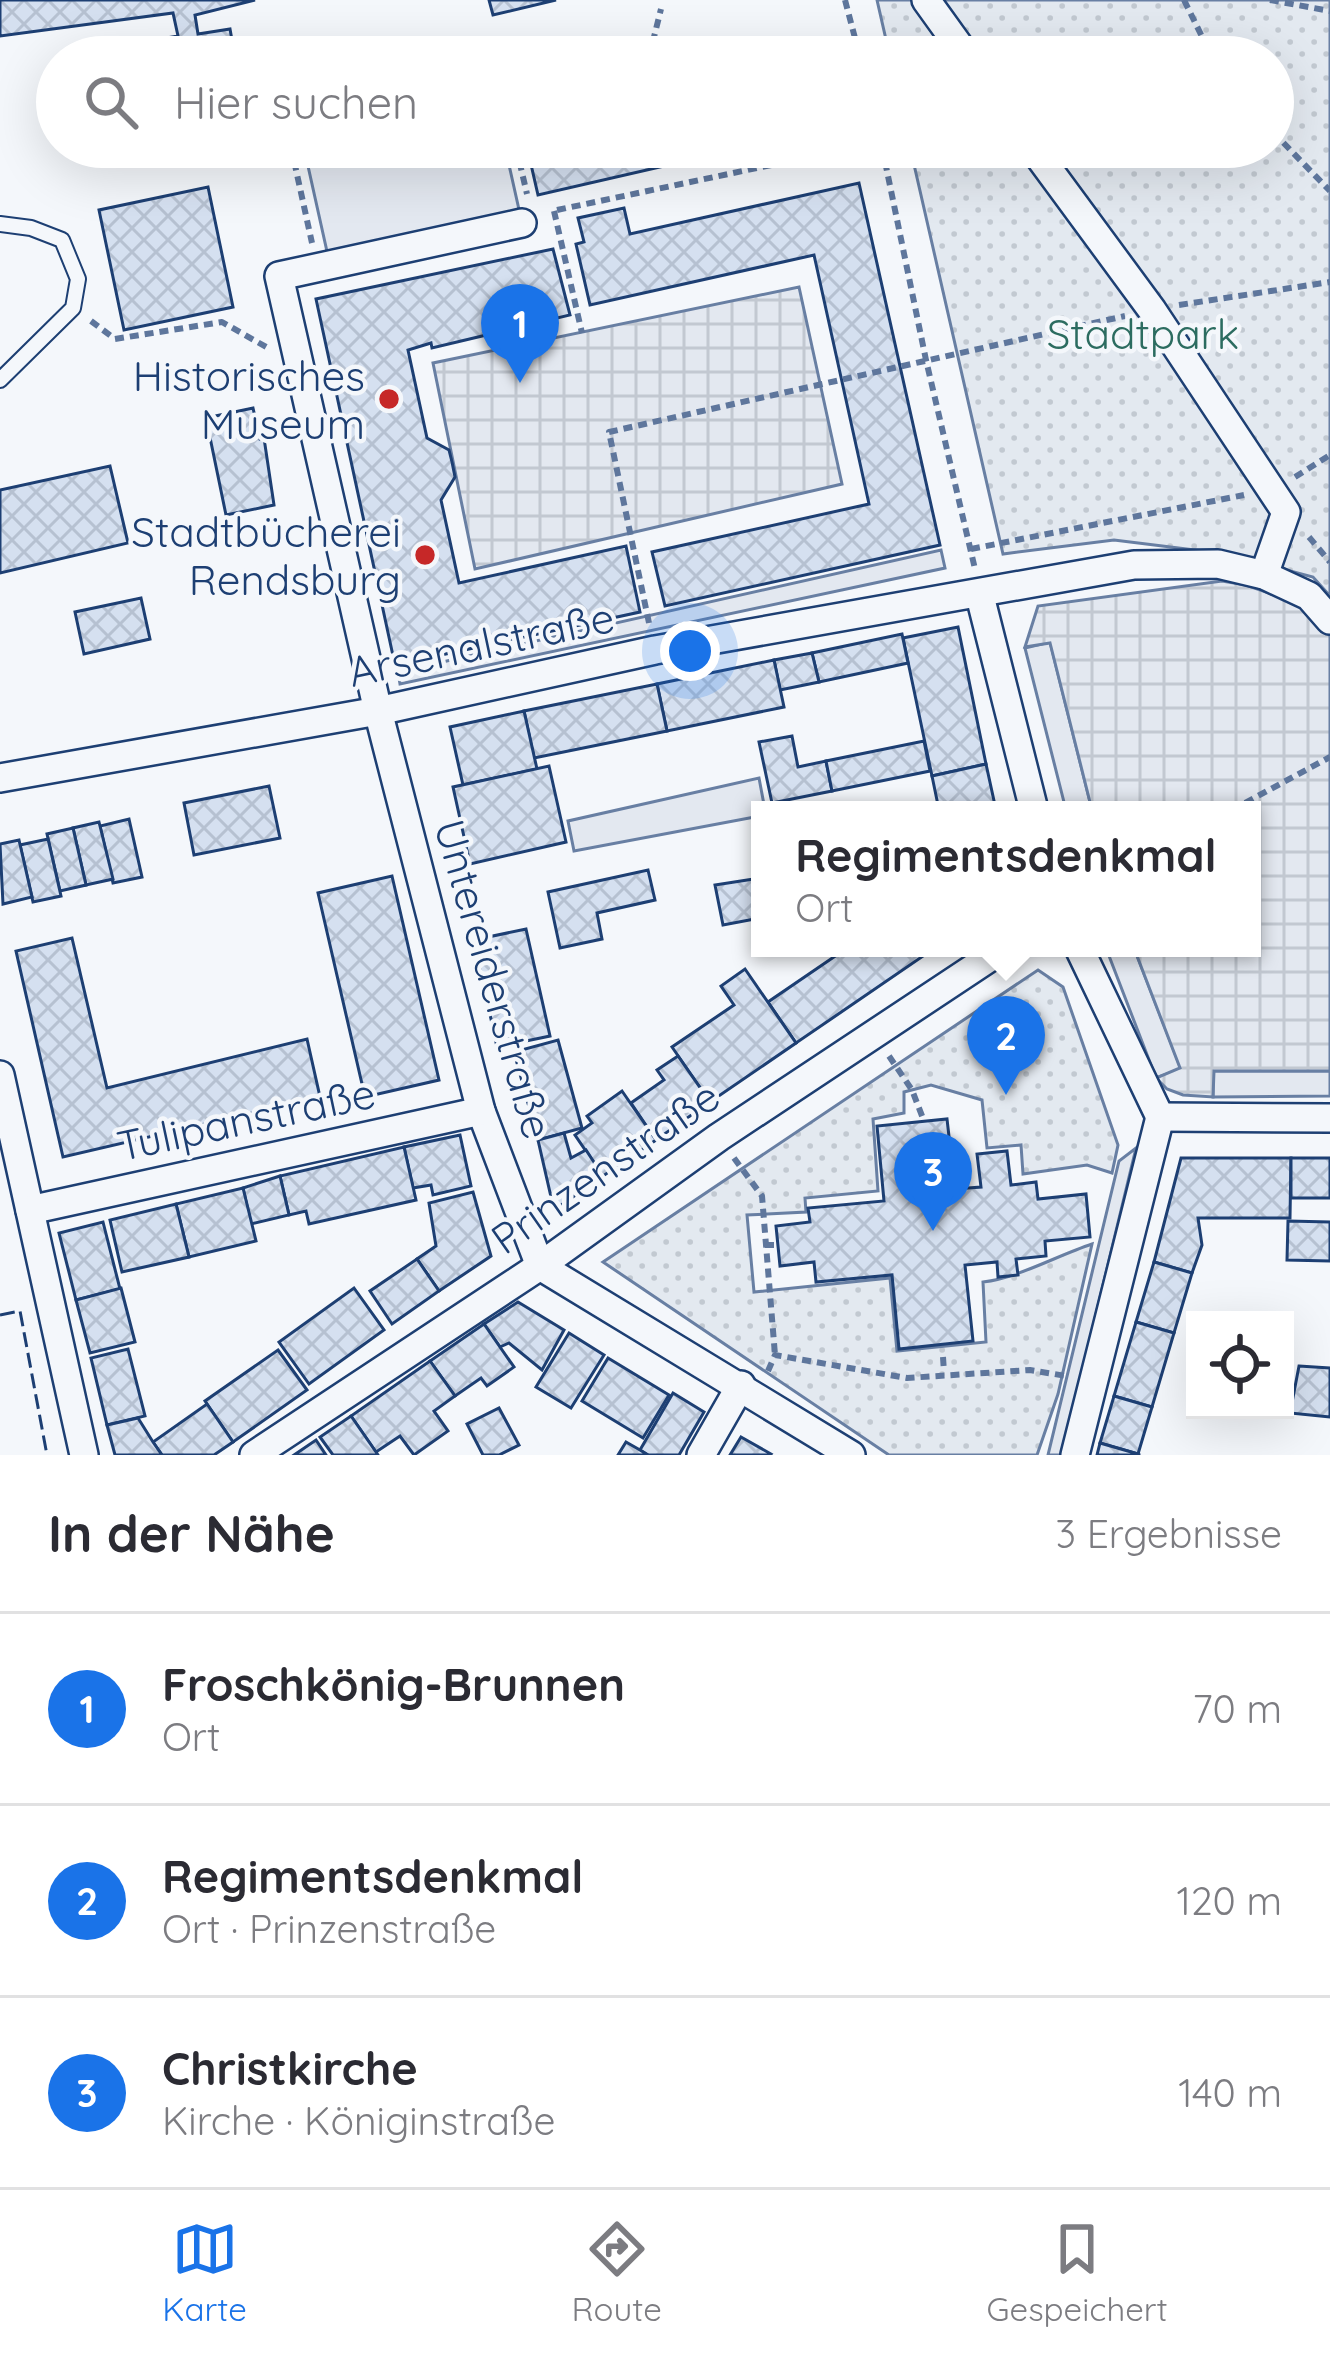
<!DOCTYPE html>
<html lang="de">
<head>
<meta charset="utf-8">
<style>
  :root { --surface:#fff; --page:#f2f2f3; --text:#2b2b33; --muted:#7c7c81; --line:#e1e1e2; --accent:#1a73e8 }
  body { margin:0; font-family:Quicksand,sans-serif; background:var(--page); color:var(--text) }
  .controls { position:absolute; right:36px; bottom:36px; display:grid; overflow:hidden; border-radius:0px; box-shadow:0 12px 48px #0002 }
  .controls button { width:108px; height:108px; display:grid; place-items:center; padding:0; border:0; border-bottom:3px solid var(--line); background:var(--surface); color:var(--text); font:60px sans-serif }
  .you { position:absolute; left:690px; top:651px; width:42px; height:42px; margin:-30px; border:9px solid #fff; border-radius:50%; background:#1a73e8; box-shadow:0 0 0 18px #1a73e833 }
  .badge { display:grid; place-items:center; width:78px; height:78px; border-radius:50%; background:var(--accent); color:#fff; font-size:39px; font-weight:700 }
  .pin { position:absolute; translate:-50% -99px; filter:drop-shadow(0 3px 6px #0008) }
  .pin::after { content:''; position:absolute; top:63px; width:42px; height:36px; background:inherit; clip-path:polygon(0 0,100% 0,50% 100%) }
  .popup { position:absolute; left:751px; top:801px; width:510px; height:156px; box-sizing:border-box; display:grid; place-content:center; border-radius:0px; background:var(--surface); filter:drop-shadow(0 3px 9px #0005); font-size:39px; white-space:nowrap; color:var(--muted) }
  .popup b { font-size:45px; color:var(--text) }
  .popup::after { content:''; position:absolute; left:50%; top:100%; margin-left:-24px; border:24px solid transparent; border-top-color:var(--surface) }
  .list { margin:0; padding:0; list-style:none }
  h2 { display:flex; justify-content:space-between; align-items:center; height:156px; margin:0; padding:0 48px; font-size:51px }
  h2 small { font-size:39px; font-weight:400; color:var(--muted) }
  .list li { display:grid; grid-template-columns:78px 1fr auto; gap:36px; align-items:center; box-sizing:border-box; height:192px; padding:0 48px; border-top:3px solid var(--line) }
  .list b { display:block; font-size:45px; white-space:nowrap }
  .list p { margin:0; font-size:39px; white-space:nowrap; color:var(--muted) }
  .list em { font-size:39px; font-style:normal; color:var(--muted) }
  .icon { flex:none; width:66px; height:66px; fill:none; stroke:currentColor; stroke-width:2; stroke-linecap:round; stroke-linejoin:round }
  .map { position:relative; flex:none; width:1330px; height:1455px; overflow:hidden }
  .search { position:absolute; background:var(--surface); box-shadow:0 12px 48px #0002; left:36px; right:36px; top:36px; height:132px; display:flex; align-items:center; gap:30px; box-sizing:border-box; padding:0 42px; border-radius:66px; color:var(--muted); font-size:45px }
  .sheet { height:732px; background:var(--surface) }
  nav { display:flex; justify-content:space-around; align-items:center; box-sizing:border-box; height:168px; border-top:3px solid var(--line); background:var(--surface); font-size:33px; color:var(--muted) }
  nav a { display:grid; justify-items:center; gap:6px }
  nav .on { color:var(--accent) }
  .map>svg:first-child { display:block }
  .park { fill:url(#park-dots); stroke:#687fa3; stroke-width:3 }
  .parking { fill:#e3e8f0; stroke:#687fa3; stroke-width:3 }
  .plaza { fill:url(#plaza-grid); stroke:#687fa3; stroke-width:3 }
  .building { fill:url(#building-cross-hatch); stroke:#1d3f73; stroke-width:3 }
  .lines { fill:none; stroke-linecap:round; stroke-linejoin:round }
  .service-casing { stroke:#1d3f73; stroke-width:18 }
  .minor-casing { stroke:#1d3f73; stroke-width:32 }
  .path { stroke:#5e769c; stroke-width:6; stroke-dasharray:9 6; stroke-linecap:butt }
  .service { stroke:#f4f7fb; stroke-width:14 }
  .minor { stroke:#f4f7fb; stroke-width:27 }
  .fence { stroke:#1d3f73; stroke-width:3; stroke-dasharray:15 6; stroke-linecap:butt }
  .poi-dot { fill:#c62828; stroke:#f4f7fb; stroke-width:4.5 }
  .labels { text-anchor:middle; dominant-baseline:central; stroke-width:9; stroke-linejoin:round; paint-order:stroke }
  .park-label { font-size:42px; fill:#2c6c60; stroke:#f4f7fb }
  .poi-label { font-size:42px; fill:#1d3f73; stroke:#f4f7fb; text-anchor:end }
  .street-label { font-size:42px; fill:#1d3f73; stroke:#f4f7fb }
</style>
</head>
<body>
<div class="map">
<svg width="1330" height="1455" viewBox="0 0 1330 1455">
  <defs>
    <pattern id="park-dots" width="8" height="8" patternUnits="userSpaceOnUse" patternTransform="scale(3)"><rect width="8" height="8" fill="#e3e9f0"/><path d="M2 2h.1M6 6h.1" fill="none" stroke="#c2c9d1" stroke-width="1.8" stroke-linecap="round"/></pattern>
    <pattern id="plaza-grid" width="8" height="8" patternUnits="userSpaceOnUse" patternTransform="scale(3)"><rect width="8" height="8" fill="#e3e8f0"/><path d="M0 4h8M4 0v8" fill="none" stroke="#c2c8d1"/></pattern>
    <pattern id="building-cross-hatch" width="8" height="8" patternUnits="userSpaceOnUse" patternTransform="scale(3)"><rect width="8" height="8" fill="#d5e0f0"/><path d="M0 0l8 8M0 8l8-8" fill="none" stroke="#b6c1d1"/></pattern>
  </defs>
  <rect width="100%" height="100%" fill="#f4f7fb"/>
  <g class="park">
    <polygon points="877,0 1330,0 1330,596 1313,577 1227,554 1114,540 1003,554 910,147 1273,147 1273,57 890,57"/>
    <path d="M1038 970 1063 987 1118 1145 1112 1173 1087 1165 1023 1174 1021 1145 987 1148 982 1100 931 1085 904 1092V1113L873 1119 878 1191 805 1198 806 1212 747 1215 754 1292 890 1278 897 1351 986 1342 983 1282C1018 1278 1056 1256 1092 1244L1058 1394 1037 1455H889L603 1262Z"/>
  </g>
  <g class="parking">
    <polygon points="505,147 522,223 330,265 304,148"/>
    <polygon points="941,550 945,568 400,684 398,672"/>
    <polygon points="1050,642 1092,810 1066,810 1025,648"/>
    <polygon points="759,778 765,810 760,810 760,816 574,851 568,821"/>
    <polygon points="1106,948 1134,948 1181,1069 1156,1078"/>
    <polygon points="1213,1071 1330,1071 1330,1096 1213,1097"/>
    <polygon points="1136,1148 1062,1455 1048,1455 1119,1161"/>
  </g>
  <g class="plaza">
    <polygon points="799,287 842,484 475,569 433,363"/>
    <polygon points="1222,581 1246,585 1289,600 1310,614 1330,636 1330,1071 1214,1071 1213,1097 1183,1095 1167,1089 1156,1078 1180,1068 1134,948 1252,948 1252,810 1092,810 1050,643 1025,647 1038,606"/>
  </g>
  <g class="building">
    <polygon points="0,0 255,0 195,15 198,34 230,29 235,57 145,57 143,42 178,36 173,13 0,36"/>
    <polygon points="489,0 556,0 493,15"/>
    <polygon points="527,147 747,147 538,195"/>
    <polygon points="859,183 940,545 665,606 652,552 869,504 814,255 590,305 576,244 584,242 578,218 624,208 630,234"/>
    <polygon points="208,187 233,307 124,330 99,210"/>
    <polygon points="553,249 570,315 432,348 431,343 408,350 427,438 449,450 452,462 455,477 441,500 459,583 626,546 640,612 395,665 316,299"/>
    <polygon points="253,408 260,439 264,438 274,505 226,515 206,418"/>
    <polygon points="110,466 128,543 0,573 0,490"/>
    <polygon points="141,598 150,639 84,654 75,612"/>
    <polygon points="958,627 986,764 932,776 903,638"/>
    <polygon points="902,634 908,663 819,682 812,653"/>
    <polygon points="812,653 819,682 780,690 774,660"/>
    <polygon points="774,660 784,707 667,731 657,684"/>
    <polygon points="657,684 667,731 534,758 524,711"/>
    <polygon points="524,711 537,769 463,785 450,727"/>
    <polygon points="792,736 798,767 826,761 832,791 772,803 759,742"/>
    <polygon points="924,741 930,771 832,791 826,761"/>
    <polygon points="986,764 996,810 939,810 932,776"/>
    <polygon points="549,766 566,842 470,864 453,787"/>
    <polygon points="269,786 280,838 194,855 184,803"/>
    <polygon points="129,819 142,877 113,883 100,826"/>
    <polygon points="99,822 113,879 86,885 73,828"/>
    <polygon points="73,828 86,885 60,891 47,834"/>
    <polygon points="48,839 61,896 33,902 20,845"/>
    <polygon points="19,840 32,897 3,904 0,844"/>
    <polygon points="648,870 655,900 597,913 602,939 560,948 548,892"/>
    <polygon points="392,876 439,1080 365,1097 318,893"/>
    <polygon points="760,878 760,918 723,925 715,885"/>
    <polygon points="526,929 550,1036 497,1047 474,940"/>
    <polygon points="72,938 107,1088 307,1039 320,1097 63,1157 16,951"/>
    <polygon points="847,948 926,948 929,952 796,1043 768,1002"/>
    <polygon points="745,969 796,1043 710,1102 672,1047 734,1005 721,986"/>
    <polygon points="558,1040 582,1128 538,1140 514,1052"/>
    <polygon points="678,1056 710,1102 656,1140 631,1103 664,1080 657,1070"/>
    <polygon points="622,1091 656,1140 603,1176 575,1135 592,1123 587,1116"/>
    <polygon points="947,1119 955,1189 981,1187 977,1154 1007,1151 1011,1185 1036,1182 1038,1199 1086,1194 1090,1237 1045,1241 1046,1256 1016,1259 1018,1275 998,1277 997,1262 965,1265 973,1341 899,1349 892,1275 816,1282 814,1262 780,1266 776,1226 810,1222 808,1208 884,1201 877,1126"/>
    <polygon points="564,1133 571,1158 586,1150 603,1176 554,1210 538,1140"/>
    <polygon points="460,1135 471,1186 433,1195 431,1185 413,1188 404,1147"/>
    <polygon points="404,1147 416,1200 309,1224 306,1211 289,1215 280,1176"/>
    <polygon points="1181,1158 1291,1158 1290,1218 1198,1218 1202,1245 1192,1273 1154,1262"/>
    <rect x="1291" y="1158" width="39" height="40"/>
    <polygon points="280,1176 289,1215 251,1224 243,1188"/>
    <polygon points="243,1188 256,1241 189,1257 176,1204"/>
    <polygon points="473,1192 491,1256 439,1291 417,1259 436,1246 429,1203"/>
    <polygon points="176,1204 189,1257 122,1272 110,1220"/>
    <polygon points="1288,1221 1330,1222 1330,1261 1287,1260"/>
    <polygon points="103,1222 120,1289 76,1300 59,1233"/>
    <polygon points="417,1259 439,1291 392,1324 370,1291"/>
    <polygon points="1154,1262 1192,1273 1174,1333 1136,1322"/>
    <polygon points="121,1288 135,1342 90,1353 76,1300"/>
    <polygon points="354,1288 384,1330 309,1384 279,1342"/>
    <polygon points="518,1302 564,1330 542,1370 509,1343 500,1347 484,1324"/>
    <polygon points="1136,1322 1174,1333 1152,1407 1114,1396"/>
    <polygon points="484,1324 514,1367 487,1386 481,1378 455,1396 430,1361"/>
    <polygon points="569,1333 604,1355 571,1408 536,1387"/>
    <polygon points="128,1349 145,1416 107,1425 91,1358"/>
    <polygon points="278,1350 307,1390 233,1442 205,1401"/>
    <polygon points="608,1358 669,1395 643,1438 582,1401"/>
    <polygon points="430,1361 455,1396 434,1411 448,1431 414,1455 400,1436 376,1452 351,1416"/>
    <polygon points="1299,1366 1330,1368 1330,1417 1290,1413"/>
    <polygon points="673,1393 704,1412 679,1455 648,1455 640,1450"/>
    <polygon points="1114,1396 1152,1407 1138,1454 1100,1443"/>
    <polygon points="207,1404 233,1442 214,1455 162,1455 153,1442"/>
    <polygon points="499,1408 519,1445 499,1455 483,1455 467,1424"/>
    <polygon points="351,1416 376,1452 378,1455 333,1455 320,1437"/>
    <polygon points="138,1418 153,1442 162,1455 115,1455 107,1425"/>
    <polygon points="741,1437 771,1454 770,1455 730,1455"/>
    <polygon points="316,1440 326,1455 294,1455"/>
    <polygon points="626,1442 640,1450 648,1455 618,1455"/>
    <polygon points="1100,1443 1138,1454 1140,1455 1097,1455"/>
  </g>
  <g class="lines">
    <g class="service-casing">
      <polyline id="service" points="0,224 31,228 62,240 78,279 73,308 0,380"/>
    </g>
    <g class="minor-casing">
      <g id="minor">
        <polyline points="926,0 967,57"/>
        <polyline points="1032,147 1152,310 1286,512 1264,575"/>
        <polyline points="522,223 279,276 378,711 481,1111 540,1266 851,1455"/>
        <polyline points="980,596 1034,810"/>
        <polyline points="0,778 378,711 655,650 1134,565 1218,564 1264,575 1309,596 1330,620"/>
        <polyline points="1079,948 1160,1117"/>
        <polyline points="0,1075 84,1455"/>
        <polyline points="1160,1117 1330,1118"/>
        <polyline points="30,1210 481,1111"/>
        <polyline points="254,1455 540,1266 719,1137 1004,948"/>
        <polyline points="701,1455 741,1385"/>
        <polyline points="1075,1455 1160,1117"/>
      </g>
    </g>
    <g class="path">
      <polyline points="845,0 860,57"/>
      <polyline points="1184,0 1212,57"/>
      <polyline points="1270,0 1330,11"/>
      <polyline points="649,57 661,9"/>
      <polyline points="1273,132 1330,191"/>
      <polyline points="291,147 312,243"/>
      <polyline points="516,147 527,194"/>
      <polyline points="882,147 926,360 975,569"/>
      <polyline points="219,148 222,147"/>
      <polyline points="557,210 857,147"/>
      <polyline points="554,211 582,333"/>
      <polyline points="1179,305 1330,282"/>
      <polyline points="91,321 115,339 222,322 268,348"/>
      <polyline points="1295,477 1330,455"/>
      <polyline points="1309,537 1330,562"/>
      <polyline points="971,549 1244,495"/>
      <polyline points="649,623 609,432 1125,316"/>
      <polyline points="1232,810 1330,757"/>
      <polyline points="889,1056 912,1090 924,1121"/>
      <polyline points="734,1158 762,1196 775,1355"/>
      <polyline points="765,1245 778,1245"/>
      <polyline points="943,1357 944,1372"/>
      <polyline points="768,1371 775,1355 907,1378 1030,1370 1066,1376"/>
    </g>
    <use href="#service" class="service"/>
    <use href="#minor" class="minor"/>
    <polyline class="fence" points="0,1315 20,1311 47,1455"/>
  </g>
  <g class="poi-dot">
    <circle cx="389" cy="399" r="12"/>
    <circle cx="425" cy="555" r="12"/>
  </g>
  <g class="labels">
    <g class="park-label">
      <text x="1143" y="333">Stadtpark</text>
    </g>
    <g class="poi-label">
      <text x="365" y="375">Historisches<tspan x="365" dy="48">Museum</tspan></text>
      <text x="401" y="531">Stadtbücherei<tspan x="401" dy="48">Rendsburg</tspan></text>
    </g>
    <g class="street-label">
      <text transform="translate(481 644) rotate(-12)">Arsenalstraße</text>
      <text transform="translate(494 979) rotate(74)">Untereiderstraße</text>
      <text transform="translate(246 1119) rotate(-12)">Tulipanstraße</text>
      <text transform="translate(605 1167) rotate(-35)">Prinzenstraße</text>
    </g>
  </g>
</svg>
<div class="controls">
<button><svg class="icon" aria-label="locate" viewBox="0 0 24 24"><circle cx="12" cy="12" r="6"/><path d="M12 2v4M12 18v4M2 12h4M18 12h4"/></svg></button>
</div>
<div class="you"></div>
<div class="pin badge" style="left:520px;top:383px">1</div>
<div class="pin badge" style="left:1006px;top:1095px">2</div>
<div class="popup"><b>Regimentsdenkmal</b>Ort</div>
<div class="pin badge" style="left:933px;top:1231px">3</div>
<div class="search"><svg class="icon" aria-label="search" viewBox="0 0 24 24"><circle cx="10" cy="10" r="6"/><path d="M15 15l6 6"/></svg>Hier suchen</div>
</div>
<section class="sheet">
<h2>In der Nähe<small>3 Ergebnisse</small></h2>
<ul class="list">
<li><span class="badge">1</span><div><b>Froschkönig-Brunnen</b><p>Ort</p></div><em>70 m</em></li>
<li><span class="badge">2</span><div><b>Regimentsdenkmal</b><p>Ort · Prinzenstraße</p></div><em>120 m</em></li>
<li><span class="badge">3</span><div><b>Christkirche</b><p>Kirche · Königinstraße</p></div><em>140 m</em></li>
</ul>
</section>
<nav>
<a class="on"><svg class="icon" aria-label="map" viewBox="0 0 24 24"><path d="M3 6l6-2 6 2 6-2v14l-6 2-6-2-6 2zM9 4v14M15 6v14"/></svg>Karte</a>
<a><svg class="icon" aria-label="directions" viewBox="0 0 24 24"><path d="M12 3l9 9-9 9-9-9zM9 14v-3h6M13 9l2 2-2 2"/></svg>Route</a>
<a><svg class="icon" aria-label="saved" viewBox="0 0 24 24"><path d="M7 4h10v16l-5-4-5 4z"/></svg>Gespeichert</a>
</nav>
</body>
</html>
